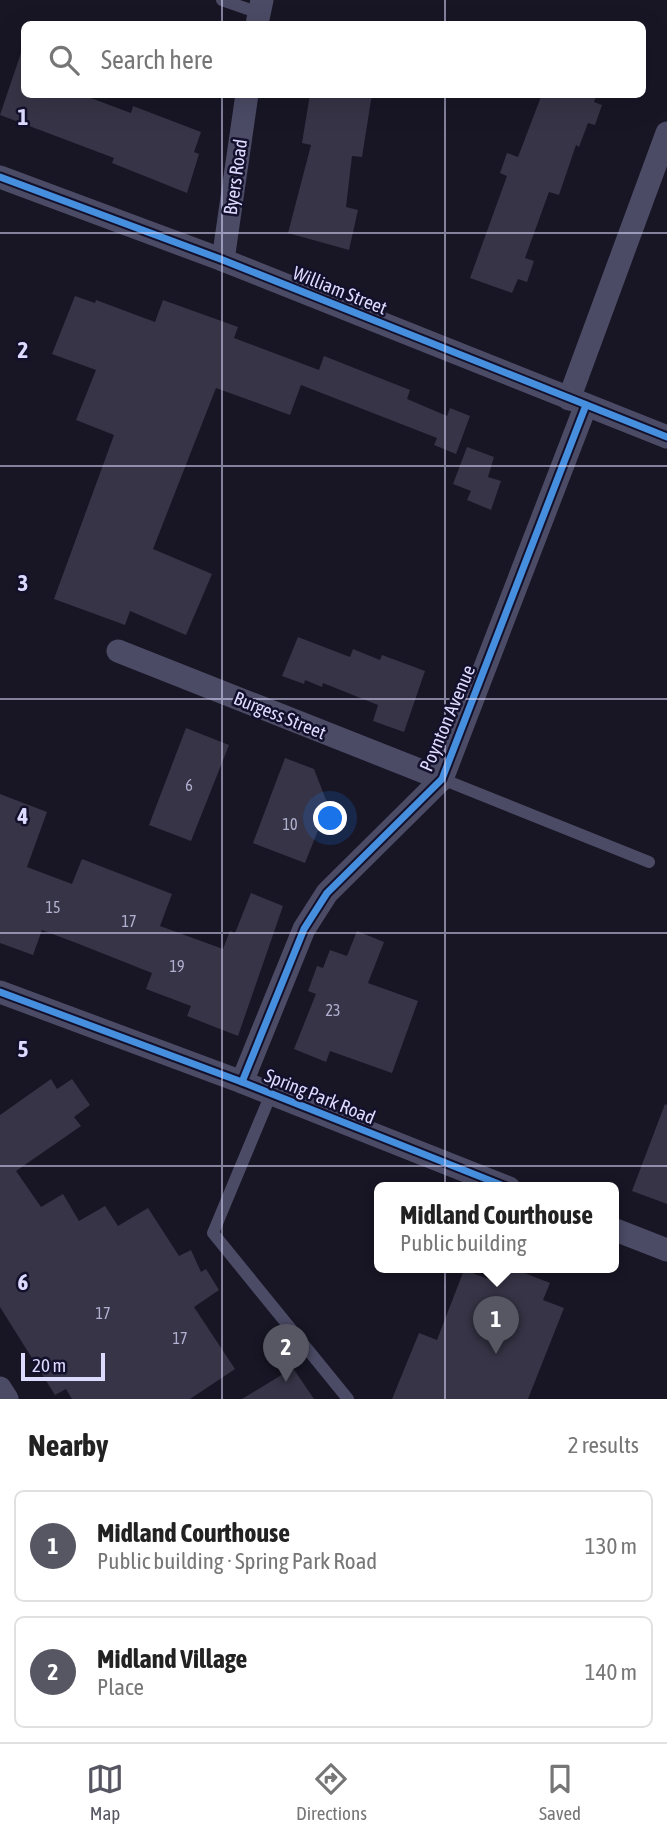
<!DOCTYPE html>
<html lang="en">
<head>
<meta charset="utf-8">
<style>
  :root { --surface:#fff; --page:#f2f2f2; --text:#222; --muted:#767676; --line:#e0e0e0; --accent:#575663 }
  body { margin:0; font-family:"Asap Condensed",sans-serif; background:var(--page); color:var(--text) }
  .scale { position:absolute; left:21px; bottom:18px; width:84px; box-sizing:border-box; padding-left:7px; border:4px solid #dcdaff; border-top:0; font-size:19px; line-height:24px; white-space:nowrap; color:#dcdaff; -webkit-text-stroke:5px #13102b; paint-order:stroke }
  .you { position:absolute; left:331px; top:819px; width:24px; height:24px; margin:-18px; border:5px solid #fff; border-radius:50%; background:#1a73e8; box-shadow:0 0 0 10px #1a73e833 }
  .badge { display:grid; place-items:center; width:46px; height:46px; border-radius:50%; background:var(--accent); color:#fff; font-size:23px; font-weight:700 }
  .pin { position:absolute; translate:-50% -58px; filter:drop-shadow(0 2px 4px #0008) }
  .pin::after { content:''; position:absolute; top:37px; width:24px; height:21px; background:inherit; clip-path:polygon(0 0,100% 0,50% 100%) }
  .popup { position:absolute; left:374px; top:1182px; width:245px; height:91px; box-sizing:border-box; display:grid; place-content:center; border-radius:10px; background:var(--surface); filter:drop-shadow(0 2px 5px #0005); font-size:23px; white-space:nowrap; color:var(--muted) }
  .popup b { font-size:26px; color:var(--text) }
  .popup::after { content:''; position:absolute; left:50%; top:100%; margin-left:-14px; border:14px solid transparent; border-top-color:var(--surface) }
  .list { margin:0; padding:0; list-style:none }
  h2 { display:flex; justify-content:space-between; align-items:center; height:91px; margin:0; padding:0 28px; font-size:30px }
  h2 small { font-size:23px; font-weight:400; color:var(--muted) }
  .list li { display:grid; grid-template-columns:46px 1fr auto; gap:21px; align-items:center; box-sizing:border-box; height:112px; margin:0 14px 14px; padding:0 14px; border:2px solid var(--line); border-radius:10px }
  .list b { display:block; font-size:26px; white-space:nowrap }
  .list p { margin:0; font-size:23px; white-space:nowrap; color:var(--muted) }
  .list em { font-size:23px; font-style:normal; color:var(--muted) }
  .icon { flex:none; width:38px; height:38px; fill:none; stroke:currentColor; stroke-width:2; stroke-linecap:round; stroke-linejoin:round }
  .map { position:relative; flex:none; width:667px; height:1399px; overflow:hidden }
  .search { position:absolute; background:var(--surface); box-shadow:0 7px 28px #0002; left:21px; right:21px; top:21px; height:77px; display:flex; align-items:center; gap:18px; box-sizing:border-box; padding:0 24px; border-radius:10px; color:var(--muted); font-size:26px }
  .sheet { height:343px; background:var(--surface) }
  nav { display:flex; justify-content:space-around; align-items:center; box-sizing:border-box; height:98px; border-top:2px solid var(--line); background:var(--surface); font-size:19px; color:var(--muted) }
  nav a { display:grid; justify-items:center; gap:4px }
  nav .on { color:var(--accent) }
  .map>svg:first-child { display:block }
  .building { fill:#363446 }
  .lines { fill:none; stroke-linecap:round; stroke-linejoin:round }
  .service { stroke:#4b4b66; stroke-width:12 }
  .minor { stroke:#4b4b66; stroke-width:23 }
  .cycleway-casing { stroke:#13102b; stroke-width:11 }
  .cycleway { stroke:#468fdf; stroke-width:7 }
  .grid { fill:none; stroke:#dcdaff; stroke-width:2; stroke-opacity:0.55 }
  .labels { text-anchor:middle; dominant-baseline:central; stroke-width:5; stroke-linejoin:round; paint-order:stroke }
  .number-label { font-size:16px; fill:#b2b0d1 }
  .street-label { font-size:19px; fill:#dcdaff; stroke:#13102b }
  .grid-label { font-size:23px; text-anchor:middle; font-weight:bold; fill:#dcdaff; stroke:#13102b; stroke-width:5; stroke-linejoin:round; paint-order:stroke }
</style>
</head>
<body>
<div class="map">
<svg width="667" height="1399" viewBox="0 0 667 1399">
  <rect width="100%" height="100%" fill="#181625"/>
  <g class="building">
    <polygon points="22,50 24,94 80,94 131,113 133,106 201,132 194,152 199,154 187,193 112,163 114,158 0,115"/>
    <polygon points="310,94 372,94 362,157 352,156 346,207 358,210 349,250 288,233 311,145 302,143"/>
    <polygon points="542,94 597,94 594,102 602,105 595,125 588,123 579,147 576,145 559,195 549,192 525,258 534,261 527,282 518,279 512,293 470,278 507,176 500,173 507,153 518,157"/>
    <polygon points="75,296 95,303 96,300 155,322 163,300 238,327 234,338 319,370 324,356 410,390 407,399 447,416 450,408 470,416 456,454 434,445 437,438 301,385 290,415 216,388 153,549 212,574 186,635 130,611 125,625 54,599 114,435 76,420 96,370 52,354"/>
    <polygon points="467,447 494,457 488,477 501,481 491,510 467,500 471,491 453,484"/>
    <polygon points="298,637 350,657 353,649 380,660 382,655 425,671 404,732 373,721 378,705 323,683 322,687 305,680 304,684 282,676"/>
    <polygon points="186,728 229,745 191,841 149,825"/>
    <polygon points="285,758 314,769 328,805 305,863 253,843"/>
    <polygon points="0,794 47,812 27,867 72,884 82,859 172,894 160,926 223,949 230,931 235,933 251,893 283,906 238,1036 187,1016 191,1006 146,989 152,973 79,944 42,930 33,955 0,943"/>
    <polygon points="357,931 384,942 368,983 418,1001 392,1073 330,1051 326,1062 294,1049 316,994 308,991 317,966 323,968 330,950 347,956"/>
    <polygon points="51,1079 57,1089 72,1079 90,1105 74,1117 81,1126 16,1171 41,1207 63,1194 79,1221 105,1206 118,1226 148,1208 179,1256 191,1250 201,1272 206,1269 219,1290 194,1307 235,1369 190,1399 72,1399 66,1389 55,1395 0,1307 0,1115"/>
    <polygon points="665,1104 667,1105 667,1204 632,1191"/>
    <polygon points="496,1268 512,1268 550,1283 543,1300 564,1308 528,1399 392,1399 419,1333 437,1340 464,1270 491,1280"/>
    <polygon points="293,1368 314,1399 242,1399"/>
  </g>
  <g class="lines">
    <g class="service">
      <polyline points="222,0 259,13"/>
      <polyline points="442,779 649,862"/>
      <polyline points="271,1094 213,1233 348,1399"/>
    </g>
    <g class="minor">
      <polyline points="257,24 262,0"/>
      <polyline points="0,177 223,260 667,437"/>
      <polyline points="223,260 247,94"/>
      <polyline points="569,399 667,133"/>
      <polyline points="118,651 442,779"/>
      <polyline points="0,992 242,1082 509,1188"/>
      <polyline points="242,1082 304,929 327,893 442,779 586,405"/>
      <polyline points="613,1229 667,1250"/>
      <polyline points="0,1388 7,1399"/>
    </g>
    <g class="cycleway-casing">
      <g id="cycleway">
        <polyline points="0,177 223,260 667,437"/>
        <polyline points="0,992 242,1082 509,1188"/>
        <polyline points="242,1082 304,929 327,893 442,779 586,405"/>
      </g>
    </g>
    <use href="#cycleway" class="cycleway"/>
  </g>
  <path class="grid" d="M222 0V24M445 0V24M222 94V1399M445 94V1399M0 233H667M0 466H667M0 699H667M0 933H667M0 1166H667"/>
  <g class="labels">
    <g class="number-label">
      <text x="189" y="785">6</text>
      <text x="290" y="824">10</text>
      <text x="53" y="907">15</text>
      <text x="129" y="921">17</text>
      <text x="177" y="966">19</text>
      <text x="333" y="1010">23</text>
      <text x="103" y="1313">17</text>
      <text x="180" y="1338">17</text>
    </g>
    <g class="street-label">
      <text transform="translate(235 177) rotate(-82)">Byers Road</text>
      <text transform="translate(340 290) rotate(22)">William Street</text>
      <text transform="translate(280 715) rotate(22)">Burgess Street</text>
      <text transform="translate(447 718) rotate(-67)">Poynton Avenue</text>
      <text transform="translate(320 1096) rotate(22)">Spring Park Road</text>
    </g>
  </g>
  <g class="grid-label">
    <text x="23" y="125">1</text>
    <text x="23" y="358">2</text>
    <text x="23" y="591">3</text>
    <text x="23" y="824">4</text>
    <text x="23" y="1057">5</text>
    <text x="23" y="1290">6</text>
  </g>
</svg>
<div class="scale">20 m</div>
<div class="you"></div>
<div class="pin badge" style="left:496px;top:1354px">1</div>
<div class="popup"><b>Midland Courthouse</b>Public building</div>
<div class="pin badge" style="left:286px;top:1382px">2</div>
<div class="search"><svg class="icon" aria-label="search" viewBox="0 0 24 24"><circle cx="10" cy="10" r="6"/><path d="M15 15l6 6"/></svg>Search here</div>
</div>
<section class="sheet">
<h2>Nearby<small>2 results</small></h2>
<ul class="list">
<li><span class="badge">1</span><div><b>Midland Courthouse</b><p>Public building · Spring Park Road</p></div><em>130 m</em></li>
<li><span class="badge">2</span><div><b>Midland Village</b><p>Place</p></div><em>140 m</em></li>
</ul>
</section>
<nav>
<a class="on"><svg class="icon" aria-label="map" viewBox="0 0 24 24"><path d="M3 6l6-2 6 2 6-2v14l-6 2-6-2-6 2zM9 4v14M15 6v14"/></svg>Map</a>
<a><svg class="icon" aria-label="directions" viewBox="0 0 24 24"><path d="M12 3l9 9-9 9-9-9zM9 14v-3h6M13 9l2 2-2 2"/></svg>Directions</a>
<a><svg class="icon" aria-label="saved" viewBox="0 0 24 24"><path d="M7 4h10v16l-5-4-5 4z"/></svg>Saved</a>
</nav>
</body>
</html>
